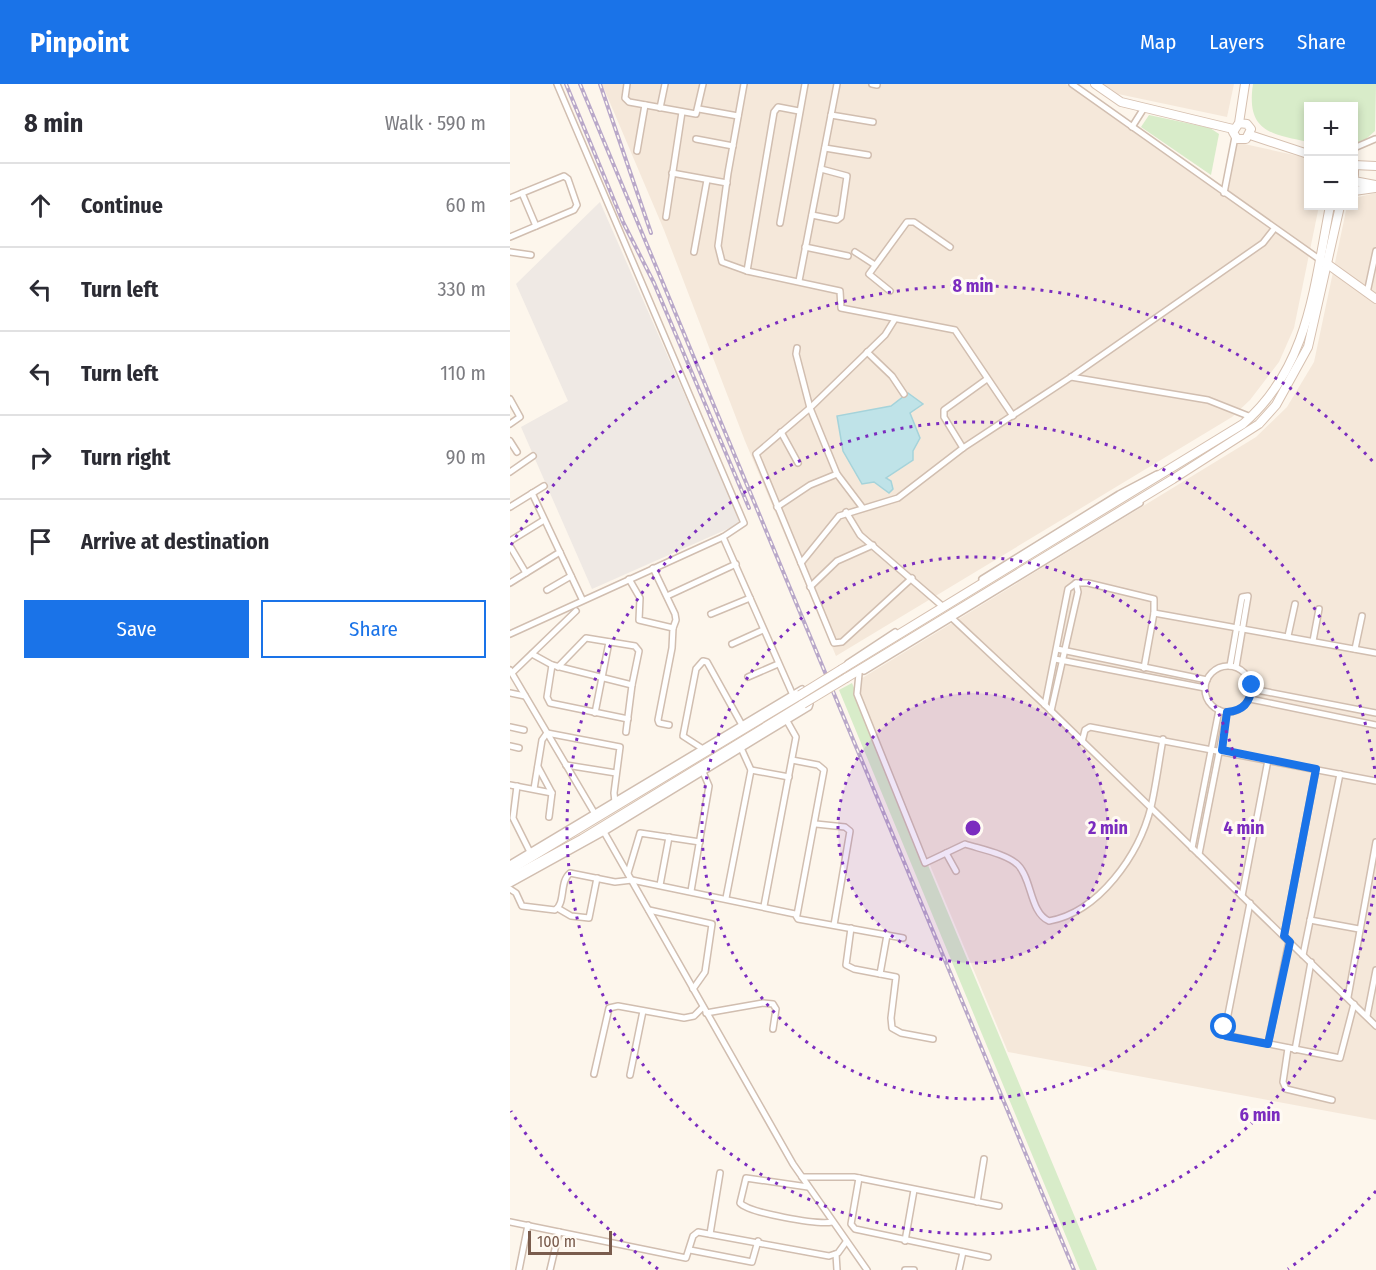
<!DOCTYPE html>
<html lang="en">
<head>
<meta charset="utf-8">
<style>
  :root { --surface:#fff; --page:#f2f2f3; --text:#2b2b33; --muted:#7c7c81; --line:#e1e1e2; --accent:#1a73e8 }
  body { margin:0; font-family:"Fira Sans Condensed",sans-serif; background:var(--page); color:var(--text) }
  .controls { position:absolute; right:18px; top:18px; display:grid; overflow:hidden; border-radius:0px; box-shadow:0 3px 9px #0003 }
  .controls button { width:54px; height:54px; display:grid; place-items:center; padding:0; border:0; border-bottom:2px solid var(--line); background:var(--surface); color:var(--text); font:30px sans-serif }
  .scale { position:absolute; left:18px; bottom:15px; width:84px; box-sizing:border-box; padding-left:6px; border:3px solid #7a5c4d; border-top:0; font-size:16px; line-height:21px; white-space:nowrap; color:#7a5c4d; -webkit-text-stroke:4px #fffaf3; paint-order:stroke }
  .stop { position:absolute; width:18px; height:18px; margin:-14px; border:4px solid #1a73e8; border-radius:50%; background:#fff }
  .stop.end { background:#1a73e8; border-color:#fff; box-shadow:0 2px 6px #0008 }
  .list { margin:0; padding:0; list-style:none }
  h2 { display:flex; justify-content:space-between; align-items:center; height:78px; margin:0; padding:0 24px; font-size:26px }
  h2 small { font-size:20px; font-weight:400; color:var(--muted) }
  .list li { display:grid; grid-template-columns:39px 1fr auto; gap:18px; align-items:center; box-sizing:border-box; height:84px; padding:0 24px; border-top:2px solid var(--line) }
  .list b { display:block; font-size:22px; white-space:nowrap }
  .list em { font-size:20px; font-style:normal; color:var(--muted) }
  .actions { display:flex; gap:12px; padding:18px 24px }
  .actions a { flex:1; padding:14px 0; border:2px solid var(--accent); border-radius:0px; text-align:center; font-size:21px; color:var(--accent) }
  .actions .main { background:var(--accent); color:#fff }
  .icon { flex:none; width:33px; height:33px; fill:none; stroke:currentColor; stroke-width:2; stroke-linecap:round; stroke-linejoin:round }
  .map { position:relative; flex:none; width:866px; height:1186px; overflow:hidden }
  header { display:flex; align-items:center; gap:36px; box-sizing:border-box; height:84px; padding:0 30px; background:var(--accent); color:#fff }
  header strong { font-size:28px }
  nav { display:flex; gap:33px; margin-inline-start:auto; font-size:21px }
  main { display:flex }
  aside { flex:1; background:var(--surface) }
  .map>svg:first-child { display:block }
  .residential { fill:#f5e8da }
  .industrial { fill:#efe9e4 }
  .green { fill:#d8ecc9 }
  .water { fill:#bfe3e8; stroke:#a5d3da; stroke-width:1.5 }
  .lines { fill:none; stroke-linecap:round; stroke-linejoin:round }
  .street-casing { stroke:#d1beb0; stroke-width:8 }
  .secondary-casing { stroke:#d6c0b0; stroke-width:10 }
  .street { stroke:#fff; stroke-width:5 }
  .secondary { stroke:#fff; stroke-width:8 }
  .rail-casing { stroke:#b9a8c9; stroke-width:4 }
  .rail { stroke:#fffaf3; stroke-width:1.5; stroke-dasharray:4.5; stroke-linecap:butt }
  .secondary-bridge-casing { stroke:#d6c0b0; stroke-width:10; stroke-linecap:butt }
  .secondary-bridge { stroke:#fff; stroke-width:8 }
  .route { stroke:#1a73e8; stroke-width:8 }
  .ring { fill:none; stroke:#7b2cbf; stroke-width:3; stroke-dasharray:3 6 }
  .centre { fill:#7b2cbf; stroke:#fffaf3; stroke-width:3 }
  .ring-label { font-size:18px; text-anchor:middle; font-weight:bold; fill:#7b2cbf; stroke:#fffaf3; stroke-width:6; stroke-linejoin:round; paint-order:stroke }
</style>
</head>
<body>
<header>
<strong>Pinpoint</strong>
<nav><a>Map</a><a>Layers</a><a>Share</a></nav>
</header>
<main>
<aside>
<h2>8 min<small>Walk · 590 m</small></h2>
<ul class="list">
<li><svg class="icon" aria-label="ahead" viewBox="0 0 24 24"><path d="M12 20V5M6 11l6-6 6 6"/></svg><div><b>Continue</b></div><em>60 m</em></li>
<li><svg class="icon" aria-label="left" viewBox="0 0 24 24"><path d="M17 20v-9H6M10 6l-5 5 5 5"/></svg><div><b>Turn left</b></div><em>330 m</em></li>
<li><svg class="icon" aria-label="left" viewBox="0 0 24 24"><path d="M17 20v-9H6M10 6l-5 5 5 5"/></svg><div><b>Turn left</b></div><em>110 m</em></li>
<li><svg class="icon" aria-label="right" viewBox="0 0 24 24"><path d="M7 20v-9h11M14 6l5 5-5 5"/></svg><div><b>Turn right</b></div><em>90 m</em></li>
<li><svg class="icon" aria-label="arrive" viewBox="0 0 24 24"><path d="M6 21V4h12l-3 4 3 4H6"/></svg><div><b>Arrive at destination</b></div></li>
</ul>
<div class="actions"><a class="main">Save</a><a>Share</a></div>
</aside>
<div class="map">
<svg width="866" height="1186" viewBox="0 0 866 1186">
  <rect width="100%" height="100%" fill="#fdf6ec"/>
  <g class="residential">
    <polygon points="92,0 556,0 712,111 725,58 798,74 798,122 809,122 784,244 769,278 740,316 722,333 326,572 235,357 154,146"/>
    <polygon points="594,0 724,0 717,33 608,10"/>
    <polygon points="866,109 866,1036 498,968 344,599 746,353 777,323 804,278 837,122 844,122 844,114"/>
  </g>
  <polygon class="industrial" points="90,118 231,439 82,505 11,343 58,317 6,200"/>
  <g class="green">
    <path d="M743 0H866L865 47 856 55 844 60V22H798V58C760 50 736 47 743 0Z"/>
    <polygon points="639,31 700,44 709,50 701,91 631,43"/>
    <polygon points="342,599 587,1186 570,1186 329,606"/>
  </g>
  <polygon class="water" points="398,309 413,320 400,329 410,354 403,367 403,376 376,394 381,397 383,405 379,409 364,398 352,400 333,367 327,332 381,322"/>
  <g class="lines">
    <g class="street-casing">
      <g id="street">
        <polyline points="117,0 115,14 119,18 186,30 193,0"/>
        <polyline points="234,0 218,89 208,162 212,178 237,187 330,207 331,224 445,246 503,332"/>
        <polyline points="362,0 367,1"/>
        <polyline points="562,0 809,175"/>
        <polyline points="150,24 155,0"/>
        <polyline points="189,25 228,32"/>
        <polyline points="321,31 363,38"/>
        <polyline points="622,43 634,24"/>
        <polyline points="186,55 223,62"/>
        <polyline points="315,64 358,71"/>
        <polyline points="844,64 865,55"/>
        <polyline points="127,67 135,21"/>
        <polyline points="162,89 217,99"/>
        <polyline points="12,109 26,142"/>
        <polyline points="714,109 725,53"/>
        <polyline points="0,114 54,92 58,95 67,121 64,126 0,153"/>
        <polyline points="302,131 327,136 331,133 337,92 311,85"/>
        <polyline points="156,133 172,28"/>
        <polyline points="270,139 295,0"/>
        <polyline points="295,163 338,172"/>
        <polyline points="0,168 21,171"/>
        <polyline points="184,168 197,96"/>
        <polyline points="345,168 365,181"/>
        <polyline points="237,187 264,28 268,23 289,27"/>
        <polyline points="289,197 327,0"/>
        <polyline points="380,207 359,190 397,138 404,138 440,163"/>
        <polyline points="857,209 866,167"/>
        <polyline points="385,235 375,251 300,324 246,370 324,559 332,558 402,494"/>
        <polyline points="287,264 286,270 300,324 327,390 352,423"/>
        <polyline points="357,268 382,292 394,310"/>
        <polyline points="561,293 698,316 741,333"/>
        <polyline points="0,315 10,333 0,340"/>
        <polyline points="271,348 288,379"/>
        <polyline points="0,357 7,368"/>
        <polyline points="453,364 434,333 434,326 477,295"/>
        <polyline points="0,388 23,372"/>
        <polyline points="22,409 72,515"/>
        <polyline points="0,423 34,402"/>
        <polyline points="267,423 300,401 327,390"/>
        <polyline points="336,428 350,451 431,521"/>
        <polyline points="213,453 282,609"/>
        <polyline points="0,457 34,436"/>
        <polyline points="0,462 16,489"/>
        <polyline points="291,479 329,432 388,414 453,364 561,293 753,159 764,145"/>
        <polyline points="143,484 165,530 166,536 163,544"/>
        <polyline points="119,495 130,514 129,536 163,544 162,564 148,636 149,639 159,641"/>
        <polyline points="472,495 609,410 647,390"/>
        <polyline points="0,499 50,468"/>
        <polyline points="300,503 327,477 363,461"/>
        <polyline points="37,506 61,492"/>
        <polyline points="157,512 226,480"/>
        <polyline points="644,529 866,569"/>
        <polyline points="201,530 240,514"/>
        <polyline points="443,535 535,621 866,942"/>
        <polyline points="0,550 213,453 234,439 47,0"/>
        <polyline points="778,552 785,520"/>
        <polyline points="803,557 809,525"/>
        <polyline points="222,560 253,546"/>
        <polyline points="547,565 697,596"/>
        <polyline points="845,565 852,532"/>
        <polyline points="22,570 42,581 122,601 116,648"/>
        <polyline points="545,575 695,604"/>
        <polyline points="338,579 385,548"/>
        <polyline points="42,581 37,613 40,619 118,635"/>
        <circle cx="718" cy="605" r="23"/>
        <polyline points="720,582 732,513 738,512 726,583"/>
        <polyline points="48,583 76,554 125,562 129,567 122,601"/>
        <polyline points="0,586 85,730"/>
        <polyline points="354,587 630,419"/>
        <polyline points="2,589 66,527"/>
        <path d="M349 590 347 610 415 779 455 760C470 765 497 770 508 781 522 795 520 829 539 837 589 828 629 771 641 723 646 701 649 677 653 655"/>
        <polyline points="238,593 268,580"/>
        <polyline points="742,605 866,629"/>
        <polyline points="0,609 15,612"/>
        <polyline points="740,615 866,641"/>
        <polyline points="535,621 558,505 566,499 578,499 644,515 644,529 634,584"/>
        <polyline points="541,627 568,508 566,499"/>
        <polyline points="85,629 99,558"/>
        <polyline points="0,643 14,646"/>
        <polyline points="572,658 575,646 580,643 866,697"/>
        <polyline points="0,662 9,664"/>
        <polyline points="193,665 173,652 186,585 193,577 197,578 232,641"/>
        <polyline points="282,676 308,681 314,686 287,831"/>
        <polyline points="56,681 106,689"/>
        <polyline points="28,683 42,709 39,733"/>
        <polyline points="241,686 279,693"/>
        <polyline points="0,701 42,709"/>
        <polyline points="7,702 3,734 20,768"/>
        <polyline points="24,705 32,656 37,649 110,663 104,709 105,718"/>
        <polyline points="306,740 335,743 340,747 324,841"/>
        <polyline points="94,748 283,1080 357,1186"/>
        <polyline points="682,764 709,626"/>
        <polyline points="436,769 446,787"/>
        <polyline points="689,770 717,628"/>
        <polyline points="0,780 292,605 300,620 299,623 94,748 0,800"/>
        <polyline points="118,789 130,749 190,758"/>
        <polyline points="150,801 159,753"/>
        <path d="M0 805 6 809 12 822 45 826C56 819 49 798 60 789L105 798 122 796 285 830 288 835 393 854"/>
        <polyline points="181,807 199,702 193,688"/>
        <polyline points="732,812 758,676"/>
        <polyline points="216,814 241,686 231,664"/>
        <polyline points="740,819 714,951 830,974 844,920"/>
        <polyline points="254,822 286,653 277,637"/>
        <polyline points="49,825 61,832 79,834 87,794"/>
        <polyline points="139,826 202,840 195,888 183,905"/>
        <polyline points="800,836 849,845"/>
        <polyline points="341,844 336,881 344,885 386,893 381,934 382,944 391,949 423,955"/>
        <polyline points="774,852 806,685"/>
        <polyline points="793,871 830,690"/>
        <polyline points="370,890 377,851"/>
        <polyline points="838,913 866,758"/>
        <polyline points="196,929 253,919 263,920 266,925 263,945"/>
        <polyline points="857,932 866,886"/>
        <polyline points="758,960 779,857"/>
        <polyline points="778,964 773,998 776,1005 822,1016"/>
        <polyline points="785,966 801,878"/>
        <polyline points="84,990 99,924 108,922 174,934 184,932 193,923"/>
        <polyline points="120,991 133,927"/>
        <polyline points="292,1093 344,1093 489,1122"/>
        <polyline points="349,1094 341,1140 345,1145 478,1173"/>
        <path d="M298 1103 236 1094 230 1119C239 1129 308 1141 322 1138"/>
        <polyline points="467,1118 474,1075"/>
        <polyline points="0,1138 176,1174 183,1152 188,1148 319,1172 328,1169 336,1158"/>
        <polyline points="200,1150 210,1089"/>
        <polyline points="395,1157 404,1106"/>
        <polyline points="180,1166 242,1178 248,1157"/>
        <polyline points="326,1170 327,1186"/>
        <polyline points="9,1186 18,1141"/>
        <polyline points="40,1186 49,1148"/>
        <polyline points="395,1186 404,1186"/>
        <polyline points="449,1186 453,1168"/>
      </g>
    </g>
    <g class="secondary-casing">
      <g id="secondary">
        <polyline points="585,0 611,18 723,45"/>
        <polyline points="729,39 737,40 741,45 736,55 727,55 723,48 729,39 735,0"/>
        <polyline points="740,51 798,70"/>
        <polyline points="844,81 866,82"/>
        <polyline points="844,86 844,91"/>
        <polyline points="844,97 866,101"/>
        <polyline points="844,107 865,104"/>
        <polyline points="816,179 866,215"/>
        <path d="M332 585 733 340C799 283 804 202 820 122"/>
        <polyline points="336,594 663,395 749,340 766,321 798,263 830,122"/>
        <polyline points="0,786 290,611"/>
        <polyline points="0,794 72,755 293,620"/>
      </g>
    </g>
    <use href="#street" class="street"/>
    <use href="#secondary" class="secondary"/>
    <g class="rail-casing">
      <g id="rail">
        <polyline points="56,0 113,138 144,199 239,424"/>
        <polyline points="70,0 564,1186"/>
        <polyline points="90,0 141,149"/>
      </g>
    </g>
    <use href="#rail" class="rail"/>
    <g class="secondary-bridge-casing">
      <g id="secondary-bridge">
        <polyline points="290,611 332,585"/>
        <polyline points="293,620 336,594"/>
      </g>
    </g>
    <use href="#secondary-bridge" class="secondary-bridge"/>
  </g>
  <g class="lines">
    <path class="route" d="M714 943 713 948 716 952 758 960 780 858 774 852 806 685 712 666 717 628C734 627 741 617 742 601"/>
  </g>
  <circle cx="463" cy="744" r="135" fill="#7b2cbf" fill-opacity=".12"/>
  <g class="ring">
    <circle cx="463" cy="744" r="135"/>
    <circle cx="463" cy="744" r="271"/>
    <path d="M866 793A406 406 0 1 1 866 695"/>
    <path d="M866 1107A542 542 0 0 1 778 1185M148 1185A542 542 0 0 1 1 1027M1 461A542 542 0 0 1 866 381"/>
  </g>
  <circle cx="463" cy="744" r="9" class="centre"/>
  <g class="ring-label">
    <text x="463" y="208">8 min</text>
    <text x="598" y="750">2 min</text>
    <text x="734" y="750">4 min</text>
    <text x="750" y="1037">6 min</text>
  </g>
</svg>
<div class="controls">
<button>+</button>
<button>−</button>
</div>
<div class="scale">100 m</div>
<div class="stop" style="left:714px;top:943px"></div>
<div class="stop end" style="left:742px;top:601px"></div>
</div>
</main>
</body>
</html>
